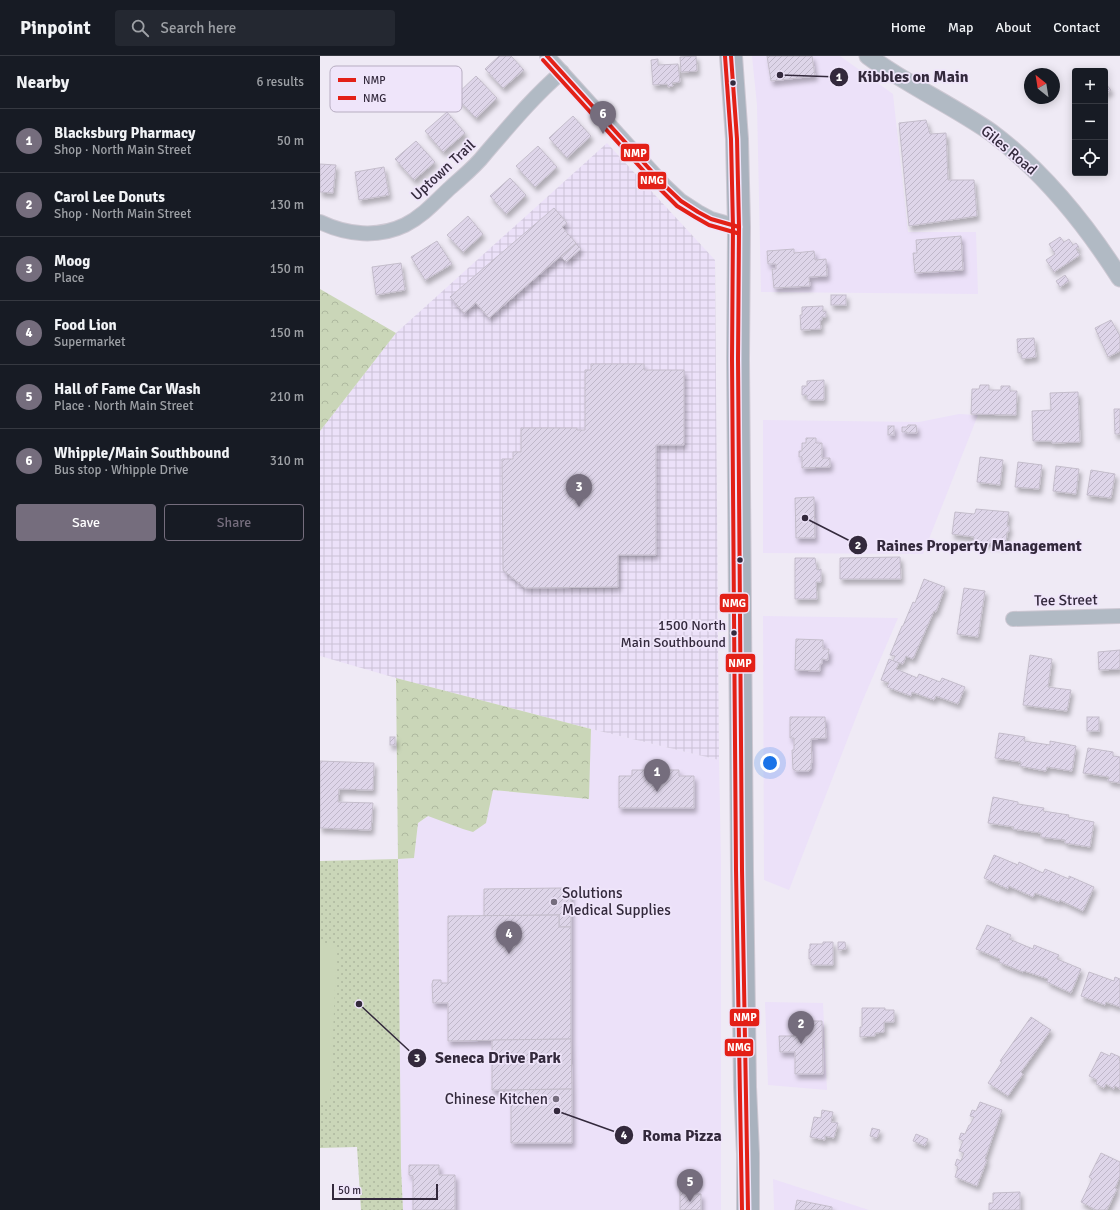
<!DOCTYPE html>
<html lang="en">
<head>
<meta charset="utf-8">
<style>
  :root { --surface:#171b24; --page:#242831; --text:#f1f3f6; --muted:#9ea1a6; --line:#363941; --accent:#756d7d }
  body { margin:0; font-family:Signika,sans-serif; background:var(--page); color:var(--text) }
  .controls { position:absolute; right:12px; top:12px; display:grid; overflow:hidden; border-radius:4px; box-shadow:0 2px 10px #0003 }
  .controls button { width:36px; height:36px; display:grid; place-items:center; padding:0; border:0; border-bottom:1px solid var(--line); background:var(--surface); color:var(--text); font:20px sans-serif }
  .compass { position:absolute; left:704px; top:12px; width:36px; height:36px; border-radius:50%; background:var(--surface); box-shadow:0 2px 10px #0003; rotate:330deg }
  .scale { position:absolute; left:12px; bottom:10px; width:106px; box-sizing:border-box; padding-left:4px; border:2px solid #33293c; border-top:0; font-size:11px; line-height:14px; white-space:nowrap; color:#33293c; -webkit-text-stroke:3px #efe5fa; paint-order:stroke }
  .you { position:absolute; left:450px; top:707px; width:14px; height:14px; margin:-10px; border:3px solid #fff; border-radius:50%; background:#1a73e8; box-shadow:0 0 0 6px #1a73e833 }
  .badge { display:grid; place-items:center; width:26px; height:26px; border-radius:50%; background:var(--accent); color:#fff; font-size:13px; font-weight:700 }
  .pin { position:absolute; translate:-50% -33px; filter:drop-shadow(0 1px 2px #0008) }
  .pin::after { content:''; position:absolute; top:21px; width:14px; height:12px; background:inherit; clip-path:polygon(0 0,100% 0,50% 100%) }
  .list { margin:0; padding:0; list-style:none }
  h2 { display:flex; justify-content:space-between; align-items:center; height:52px; margin:0; padding:0 16px; font-size:17px }
  h2 small { font-size:13px; font-weight:400; color:var(--muted) }
  .list li { display:grid; grid-template-columns:26px 1fr auto; gap:12px; align-items:center; box-sizing:border-box; height:64px; padding:0 16px; border-top:1px solid var(--line) }
  .list b { display:block; font-size:15px; white-space:nowrap }
  .list p { margin:0; font-size:13px; white-space:nowrap; color:var(--muted) }
  .list em { font-size:13px; font-style:normal; color:var(--muted) }
  .actions { display:flex; gap:8px; padding:12px 16px }
  .actions a { flex:1; padding:9px 0; border:1px solid var(--accent); border-radius:4px; text-align:center; font-size:14px; color:var(--accent) }
  .actions .main { background:var(--accent); color:#fff }
  .icon { flex:none; width:22px; height:22px; fill:none; stroke:currentColor; stroke-width:2; stroke-linecap:round; stroke-linejoin:round }
  .map { position:relative; flex:none; width:800px; height:1154px; overflow:hidden }
  header { display:flex; align-items:center; gap:24px; box-sizing:border-box; height:56px; padding:0 20px; background:var(--surface); border-bottom:1px solid var(--line) }
  header strong { font-size:19px }
  nav { display:flex; gap:22px; margin-inline-start:auto; font-size:14px }
  .search { width:280px; height:36px; background:var(--page); display:flex; align-items:center; gap:10px; box-sizing:border-box; padding:0 14px; border-radius:4px; color:var(--muted); font-size:15px }
  main { display:flex }
  aside { flex:1; background:var(--surface) }
  .map>svg:first-child { display:block }
  .built { fill:#ece1f9 }
  .industrial { fill:url(#industrial-grid) }
  .forest { fill:url(#forest-crowns) }
  .park { fill:url(#park-dots) }
  .garden { fill:#cad6b8 }
  .building { fill:url(#building-hatch); stroke:#c4bdcb; filter:url(#shadow) }
  .lines { fill:none; stroke-linecap:round; stroke-linejoin:round }
  .minor-casing { stroke:#cdc8d3; stroke-width:16 }
  .tertiary-casing { stroke:#cdc8d3; stroke-width:19 }
  .primary-casing { stroke:#cdc8d3; stroke-width:24 }
  .minor { stroke:#b1bac4; stroke-width:14 }
  .tertiary { stroke:#b1bac4; stroke-width:17 }
  .primary { stroke:#a9b2be; stroke-width:22 }
  .bus-1-casing { stroke:#efe5fa; stroke-width:7 }
  .bus-2-casing { stroke:#efe5fa; stroke-width:7 }
  .bus-1 { stroke:#e32017; stroke-width:4 }
  .bus-2 { stroke:#e32017; stroke-width:4 }
  .bus-dot { fill:#33293c; stroke:#efe5fa; stroke-width:1.5 }
  .poi-dot { fill:#756d7d; stroke:#efe5fa; stroke-width:1.5 }
  .labels { text-anchor:middle; dominant-baseline:central; stroke-width:3.5; stroke-linejoin:round; paint-order:stroke }
  .bus-label { font-size:14px; fill:#33293c; stroke:#efe5fa; text-anchor:end }
  .street-label { font-size:15px; fill:#33293c; stroke:#efe5fa }
  .poi-label { font-size:15px; fill:#33293c; stroke:#efe5fa; text-anchor:start }
  .key { fill:#efe5fa; stroke:#b7adc1; stroke-width:1 }
  .key-label { font-size:11px; fill:#33293c }
  .leader { fill:none; stroke:#33293c; stroke-width:1.5 }
  .callout-dot { fill:#33293c; stroke:#efe5fa; stroke-width:1.5 }
  .mark-label { font-size:12px; text-anchor:middle; font-weight:bold; fill:#fff }
  .callout-label { font-size:16px; text-anchor:middle; font-weight:bold; fill:#33293c; stroke:#efe5fa; stroke-width:3.5; stroke-linejoin:round; paint-order:stroke }
  .line-badge { stroke:#efe5fa; stroke-width:1.5 }
  .badge-label { font-size:11px; text-anchor:middle; font-weight:bold; fill:#fff }
</style>
</head>
<body>
<header>
<strong>Pinpoint</strong>
<div class="search"><svg class="icon" aria-label="search" viewBox="0 0 24 24"><circle cx="10" cy="10" r="6"/><path d="M15 15l6 6"/></svg>Search here</div>
<nav><a>Home</a><a>Map</a><a>About</a><a>Contact</a></nav>
</header>
<main>
<aside>
<h2>Nearby<small>6 results</small></h2>
<ul class="list">
<li><span class="badge">1</span><div><b>Blacksburg Pharmacy</b><p>Shop · North Main Street</p></div><em>50 m</em></li>
<li><span class="badge">2</span><div><b>Carol Lee Donuts</b><p>Shop · North Main Street</p></div><em>130 m</em></li>
<li><span class="badge">3</span><div><b>Moog</b><p>Place</p></div><em>150 m</em></li>
<li><span class="badge">4</span><div><b>Food Lion</b><p>Supermarket</p></div><em>150 m</em></li>
<li><span class="badge">5</span><div><b>Hall of Fame Car Wash</b><p>Place · North Main Street</p></div><em>210 m</em></li>
<li><span class="badge">6</span><div><b>Whipple/Main Southbound</b><p>Bus stop · Whipple Drive</p></div><em>310 m</em></li>
</ul>
<div class="actions"><a class="main">Save</a><a>Share</a></div>
</aside>
<div class="map">
<svg width="800" height="1154" viewBox="0 0 800 1154">
  <defs>
    <pattern id="industrial-grid" width="8" height="8" patternUnits="userSpaceOnUse"><rect width="8" height="8" fill="#ece1f9"/><path d="M0 4h8M4 0v8" fill="none" stroke="#cbc1d6"/></pattern>
    <pattern id="forest-crowns" width="20" height="18" patternUnits="userSpaceOnUse"><rect width="20" height="18" fill="#cad6b8"/><path d="M2 6a3 3 0 1 1 6 0M12 15a3 3 0 1 1 6 0" fill="none" stroke="#aeb89f"/></pattern>
    <pattern id="park-dots" width="8" height="8" patternUnits="userSpaceOnUse"><rect width="8" height="8" fill="#cad6b8"/><path d="M2 2h.1M6 6h.1" fill="none" stroke="#aeb89f" stroke-width="1.8" stroke-linecap="round"/></pattern>
    <pattern id="building-hatch" width="6" height="6" patternUnits="userSpaceOnUse"><rect width="6" height="6" fill="#ded5e9"/><path d="M-1 1l2-2M0 6l6-6M5 7l2-2" fill="none" stroke="#bfb7c9"/></pattern>
    <filter id="shadow"><feDropShadow dx="2.5" dy="4.5" stdDeviation="2" flood-color="#0004"/></filter>
  </defs>
  <rect width="100%" height="100%" fill="#efeaf5"/>
  <g class="built">
    <polygon points="432,0 520,0 573,38 588,176 656,176 658,238 441,236 437,49"/>
    <polygon points="639,358 658,359 603,498 443,497 443,364 599,366"/>
    <polygon points="443,560 578,562 542,646 469,834 444,824"/>
    <polygon points="271,673 399,704 401,805 401,1154 83,1154 81,1112 78,803 94,802 98,767 109,760 173,734 268,743"/>
    <polygon points="445,946 503,947 507,1034 448,1029"/>
    <polygon points="453,1123 549,1154 454,1154"/>
  </g>
  <polygon class="industrial" points="287,87 395,204 399,704 271,673 76,622 0,600 0,375 76,277"/>
  <g class="forest">
    <polygon points="0,233 76,277 0,375"/>
    <polygon points="76,622 271,673 269,743 173,734 166,767 153,776 143,773 108,760 98,767 94,802 78,803"/>
  </g>
  <polygon class="park" points="78,803 81,1112 83,1154 41,1154 37,1091 0,1092 0,805"/>
  <polygon class="garden" points="0,888 17,888 10,1043 0,1043"/>
  <g class="building">
    <polygon points="179,0 191,0 204,14 183,32 165,13"/>
    <polygon points="376,0 377,15 361,16 360,1"/>
    <polygon points="447,0 492,0 495,20 451,25"/>
    <polygon points="338,3 338,9 358,8 360,26 352,27 353,30 348,31 347,28 333,29 331,4"/>
    <polygon points="156,20 177,42 156,62 135,40"/>
    <polygon points="785,27 791,34 785,38"/>
    <polygon points="127,56 145,77 123,96 105,75"/>
    <polygon points="253,60 271,80 247,102 229,82"/>
    <polygon points="606,64 610,78 626,77 628,124 654,124 657,160 589,170 579,67"/>
    <polygon points="96,85 115,106 94,124 75,103"/>
    <polygon points="218,90 237,111 215,131 196,110"/>
    <polygon points="0,108 16,109 13,137 0,136"/>
    <polygon points="64,111 69,139 39,144 35,116"/>
    <polygon points="190,122 206,139 186,158 170,140"/>
    <polygon points="234,152 247,167 242,171 256,187 169,262 156,247 144,257 130,241"/>
    <polygon points="148,160 163,178 143,196 127,179"/>
    <polygon points="641,180 643,214 595,217 593,197 597,197 596,184"/>
    <polygon points="740,181 744,186 749,183 753,189 756,187 759,191 756,193 760,199 734,216 726,204 735,198 729,188"/>
    <polygon points="117,185 132,208 105,224 91,201"/>
    <polygon points="256,188 261,193 246,206 241,201"/>
    <polygon points="474,193 474,197 494,195 495,204 506,203 507,220 489,221 490,230 454,232 452,213 456,213 456,208 448,208 447,195"/>
    <polygon points="81,207 85,234 56,239 52,211"/>
    <polygon points="745,219 749,225 740,231 736,225"/>
    <rect x="511" y="239" width="15" height="10"/>
    <polygon points="503,250 503,256 506,255 506,261 502,261 502,264 500,264 501,273 481,274 480,259 482,259 482,251"/>
    <polygon points="791,264 800,280 800,295 788,301 775,272"/>
    <polygon points="714,282 716,301 702,303 701,297 698,297 697,283"/>
    <polygon points="271,308 324,308 324,314 364,314 364,389 336,389 336,499 298,499 298,531 205,532 183,514 182,403 193,403 193,396 201,396 201,372 257,372 257,374 265,374 265,314 271,314"/>
    <polygon points="504,324 504,344 487,344 487,339 482,339 482,330 487,330 487,325"/>
    <polygon points="660,329 669,329 669,334 681,334 681,330 690,330 690,335 697,335 696,359 651,358 652,333 659,333"/>
    <polygon points="758,336 760,386 732,387 732,385 713,385 712,355 731,354 730,337"/>
    <polygon points="794,353 800,353 800,378 795,378"/>
    <polygon points="588,369 596,369 597,377 587,377 587,376 582,376 582,371 587,371"/>
    <rect x="568" y="370" width="6" height="9"/>
    <polygon points="486,382 496,382 496,387 502,387 502,402 510,402 510,411 482,412 482,401 479,401 479,395 482,395 482,387 486,387"/>
    <polygon points="660,401 683,404 680,429 657,426"/>
    <polygon points="698,406 722,409 719,433 695,431"/>
    <polygon points="736,410 759,413 756,438 733,435"/>
    <polygon points="771,414 795,418 791,442 767,439"/>
    <polygon points="494,441 495,482 476,482 475,442"/>
    <polygon points="656,453 689,456 687,470 689,470 689,476 687,476 686,489 653,486 654,481 632,478 635,456 654,458 655,457"/>
    <polygon points="580,501 581,523 520,523 520,502"/>
    <polygon points="475,502 495,502 497,514 501,513 501,526 496,526 497,543 475,543"/>
    <polygon points="604,523 625,531 616,556 614,555 593,603 586,600 583,608 573,605 575,600 570,599 582,570 583,570 593,546 595,547"/>
    <polygon points="644,532 665,535 658,581 637,578"/>
    <polygon points="476,583 503,584 503,593 509,593 508,604 502,603 502,608 500,608 500,615 475,614"/>
    <polygon points="800,594 800,613 779,614 778,596"/>
    <polygon points="710,599 732,603 728,631 751,634 747,655 703,649"/>
    <polygon points="569,603 579,607 576,613 595,621 597,622 599,618 620,626 622,622 645,631 638,648 616,640 614,644 592,636 591,640 567,631 569,627 561,624"/>
    <polygon points="470,661 505,661 506,682 491,683 492,707 491,707 491,713 488,715 476,715 473,713 472,694 474,694 474,682 470,682"/>
    <rect x="767" y="661" width="12" height="14"/>
    <polygon points="679,677 705,681 704,685 730,689 730,685 756,690 752,715 727,711 726,715 700,710 701,706 675,702"/>
    <rect x="70" y="681" width="5" height="8"/>
    <polygon points="768,692 793,696 793,700 800,701 800,727 788,725 789,721 763,717"/>
    <polygon points="0,705 54,707 53,734 19,733 18,746 53,747 51,774 0,772"/>
    <polygon points="312,714 359,714 359,720 374,720 374,752 299,752 299,720 312,720"/>
    <polygon points="673,741 698,746 698,748 724,752 723,755 749,759 748,761 774,766 770,791 745,787 745,784 721,781 721,777 693,773 694,771 668,767"/>
    <polygon points="674,799 698,809 699,806 723,817 725,813 749,823 749,820 774,831 763,855 740,844 739,846 715,837 713,841 689,830 688,833 664,822"/>
    <polygon points="242,832 251,833 251,871 239,871 239,859 164,860 164,833"/>
    <polygon points="239,859 239,871 251,871 251,983 128,985 128,947 113,947 112,928 113,924 121,924 121,927 128,927 128,860"/>
    <polygon points="667,869 691,879 689,883 713,893 714,889 739,899 737,903 761,913 751,937 727,926 728,923 704,915 703,916 679,906 680,903 656,893"/>
    <polygon points="503,886 513,886 513,909 491,909 491,903 489,903 489,893 490,893 490,888 503,888"/>
    <polygon points="518,886 525,886 526,893 518,894"/>
    <polygon points="769,916 794,925 795,921 800,923 800,951 786,946 785,949 761,940"/>
    <polygon points="542,952 565,952 565,954 574,954 574,966 564,966 564,976 555,977 555,980 540,981 540,971 542,971"/>
    <polygon points="711,961 731,974 701,1016 703,1018 688,1040 668,1027 682,1006 680,1005"/>
    <polygon points="474,965 502,965 503,1018 475,1018 475,996 460,996 459,980 474,980"/>
    <polygon points="251,983 252,1033 172,1034 172,984"/>
    <polygon points="781,996 790,1000 791,997 800,1001 799,1004 800,1005 800,1033 795,1030 794,1033 786,1028 784,1032 776,1028 777,1024 769,1020"/>
    <polygon points="252,1033 252,1087 191,1087 191,1034"/>
    <polygon points="660,1046 682,1054 665,1103 667,1104 657,1130 635,1121 638,1111 635,1109 637,1103 641,1105 644,1097 639,1095 643,1085 639,1083 641,1077 645,1078 649,1069 650,1069 654,1061 650,1060 652,1054 656,1055"/>
    <polygon points="502,1054 513,1056 511,1066 518,1067 514,1082 505,1080 505,1084 490,1081 494,1061 501,1062"/>
    <polygon points="552,1072 560,1074 557,1082 550,1080"/>
    <polygon points="596,1078 608,1083 605,1090 593,1085"/>
    <polygon points="781,1097 800,1106 800,1121 795,1132 797,1133 787,1154 776,1154 761,1146 772,1123 769,1121"/>
    <polygon points="89,1109 119,1109 119,1119 135,1119 135,1154 93,1154 93,1120 89,1119"/>
    <polygon points="360,1130 370,1130 370,1138 381,1138 381,1154 360,1154"/>
    <polygon points="700,1136 700,1154 669,1154 669,1147 673,1147 673,1137"/>
    <polygon points="477,1144 512,1151 512,1154 475,1154"/>
  </g>
  <g class="lines">
    <g class="minor-casing">
      <g id="minor">
        <polyline points="227,0 344,129 361,145 378,156 391,163 419,171"/>
        <path d="M0 166C27 179 58 182 85 169 103 160 116 145 130 132 142 121 155 111 165 98 190 69 213 41 242 16"/>
        <polyline points="693,563 800,560"/>
      </g>
    </g>
    <g class="tertiary-casing">
      <path id="tertiary" d="M548 0C587 29 632 49 672 77 724 116 765 167 800 222"/>
    </g>
    <g class="primary-casing">
      <polyline id="primary" points="411,0 417,83 419,171 418,303 422,814 425,1031 428,1098 428,1154"/>
    </g>
    <use href="#minor" class="minor"/>
    <use href="#tertiary" class="tertiary"/>
    <use href="#primary" class="primary"/>
    <g class="bus-1-casing">
      <g id="bus-1">
        <polyline points="227,0 344,129 361,145 378,156 391,163 419,171"/>
        <polyline points="411,0 417,83 419,171 418,303 422,814 428,1154"/>
      </g>
    </g>
    <g class="bus-2-casing">
      <g id="bus-2">
        <polyline points="405,0 411,83 413,171 412,303 416,814 422,1154"/>
        <polyline points="223,4 340,133 357,150 375,161 389,169 417,177"/>
      </g>
    </g>
    <use href="#bus-1" class="bus-1"/>
    <use href="#bus-2" class="bus-2"/>
  </g>
  <g class="bus-dot">
    <circle cx="413" cy="27" r="3.5"/>
    <circle cx="420" cy="504" r="3.5"/>
    <circle cx="414" cy="577" r="3.5"/>
  </g>
  <g class="poi-dot">
    <circle cx="234" cy="846" r="4"/>
    <circle cx="236" cy="1043" r="4"/>
  </g>
  <g class="labels">
    <g class="bus-label">
      <text x="406" y="569">1500 North<tspan x="406" dy="17">Main Southbound</tspan></text>
    </g>
    <g class="street-label">
      <text transform="translate(689 94) rotate(40)">Giles Road</text>
      <text transform="translate(123 114) rotate(-43)">Uptown Trail</text>
      <text transform="translate(746 544) rotate(-1)">Tee Street</text>
    </g>
    <g class="poi-label">
      <text x="242" y="837">Solutions<tspan x="242" dy="17">Medical Supplies</tspan></text>
      <text x="228" y="1043" text-anchor="end">Chinese Kitchen</text>
    </g>
  </g>
  <rect x="10" y="10" width="132" height="46" rx="6" class="key"/>
  <rect x="18" y="22" width="18" height="4" fill="#e32017"/>
  <rect x="18" y="40" width="18" height="4" fill="#e32017"/>
  <g class="key-label">
    <text x="43" y="28">NMP</text>
    <text x="43" y="46">NMG</text>
  </g>
  <path class="leader" d="M460 19L519 21M485 462L538 489M39 948L97 1002M237 1055L304 1079"/>
  <g class="callout-dot">
    <circle cx="460" cy="19" r="4"/>
    <circle cx="485" cy="462" r="4"/>
    <circle cx="39" cy="948" r="4"/>
    <circle cx="237" cy="1055" r="4"/>
    <circle cx="519" cy="21" r="10"/>
    <circle cx="538" cy="489" r="10"/>
    <circle cx="97" cy="1002" r="10"/>
    <circle cx="304" cy="1079" r="10"/>
  </g>
  <g class="mark-label">
    <text x="519" y="25">1</text>
    <text x="538" y="493">2</text>
    <text x="97" y="1006">3</text>
    <text x="304" y="1083">4</text>
  </g>
  <g class="callout-label">
    <text x="593" y="26">Kibbles on Main</text>
    <text x="659" y="495">Raines Property Management</text>
    <text x="178" y="1007">Seneca Drive Park</text>
    <text x="362" y="1085">Roma Pizza</text>
  </g>
  <g class="line-badge">
    <rect x="300" y="87" width="30" height="19" rx="4" fill="#e32017"/>
    <rect x="317" y="115" width="30" height="19" rx="4" fill="#e32017"/>
    <rect x="399" y="537" width="30" height="20" rx="4" fill="#e32017"/>
    <rect x="405" y="597" width="31" height="20" rx="4" fill="#e32017"/>
    <rect x="409" y="952" width="31" height="19" rx="4" fill="#e32017"/>
    <rect x="404" y="982" width="30" height="19" rx="4" fill="#e32017"/>
  </g>
  <g class="badge-label">
    <text x="315" y="101">NMP</text>
    <text x="332" y="128">NMG</text>
    <text x="414" y="551">NMG</text>
    <text x="420" y="611">NMP</text>
    <text x="425" y="965">NMP</text>
    <text x="419" y="995">NMG</text>
  </g>
</svg>
<div class="controls">
<button>+</button>
<button>−</button>
<button><svg class="icon" aria-label="locate" viewBox="0 0 24 24"><circle cx="12" cy="12" r="6"/><path d="M12 2v4M12 18v4M2 12h4M18 12h4"/></svg></button>
</div>
<svg class="compass" viewBox="-18 -18 36 36"><path d="M0-13l5 13h-10z" fill="#e53935"/><path d="M0 13l5-13h-10z" fill="#9ea1a6"/></svg>
<div class="scale">50 m</div>
<div class="you"></div>
<div class="pin badge" style="left:337px;top:736px">1</div>
<div class="pin badge" style="left:481px;top:988px">2</div>
<div class="pin badge" style="left:259px;top:451px">3</div>
<div class="pin badge" style="left:189px;top:898px">4</div>
<div class="pin badge" style="left:370px;top:1146px">5</div>
<div class="pin badge" style="left:283px;top:78px">6</div>
</div>
</main>
</body>
</html>
